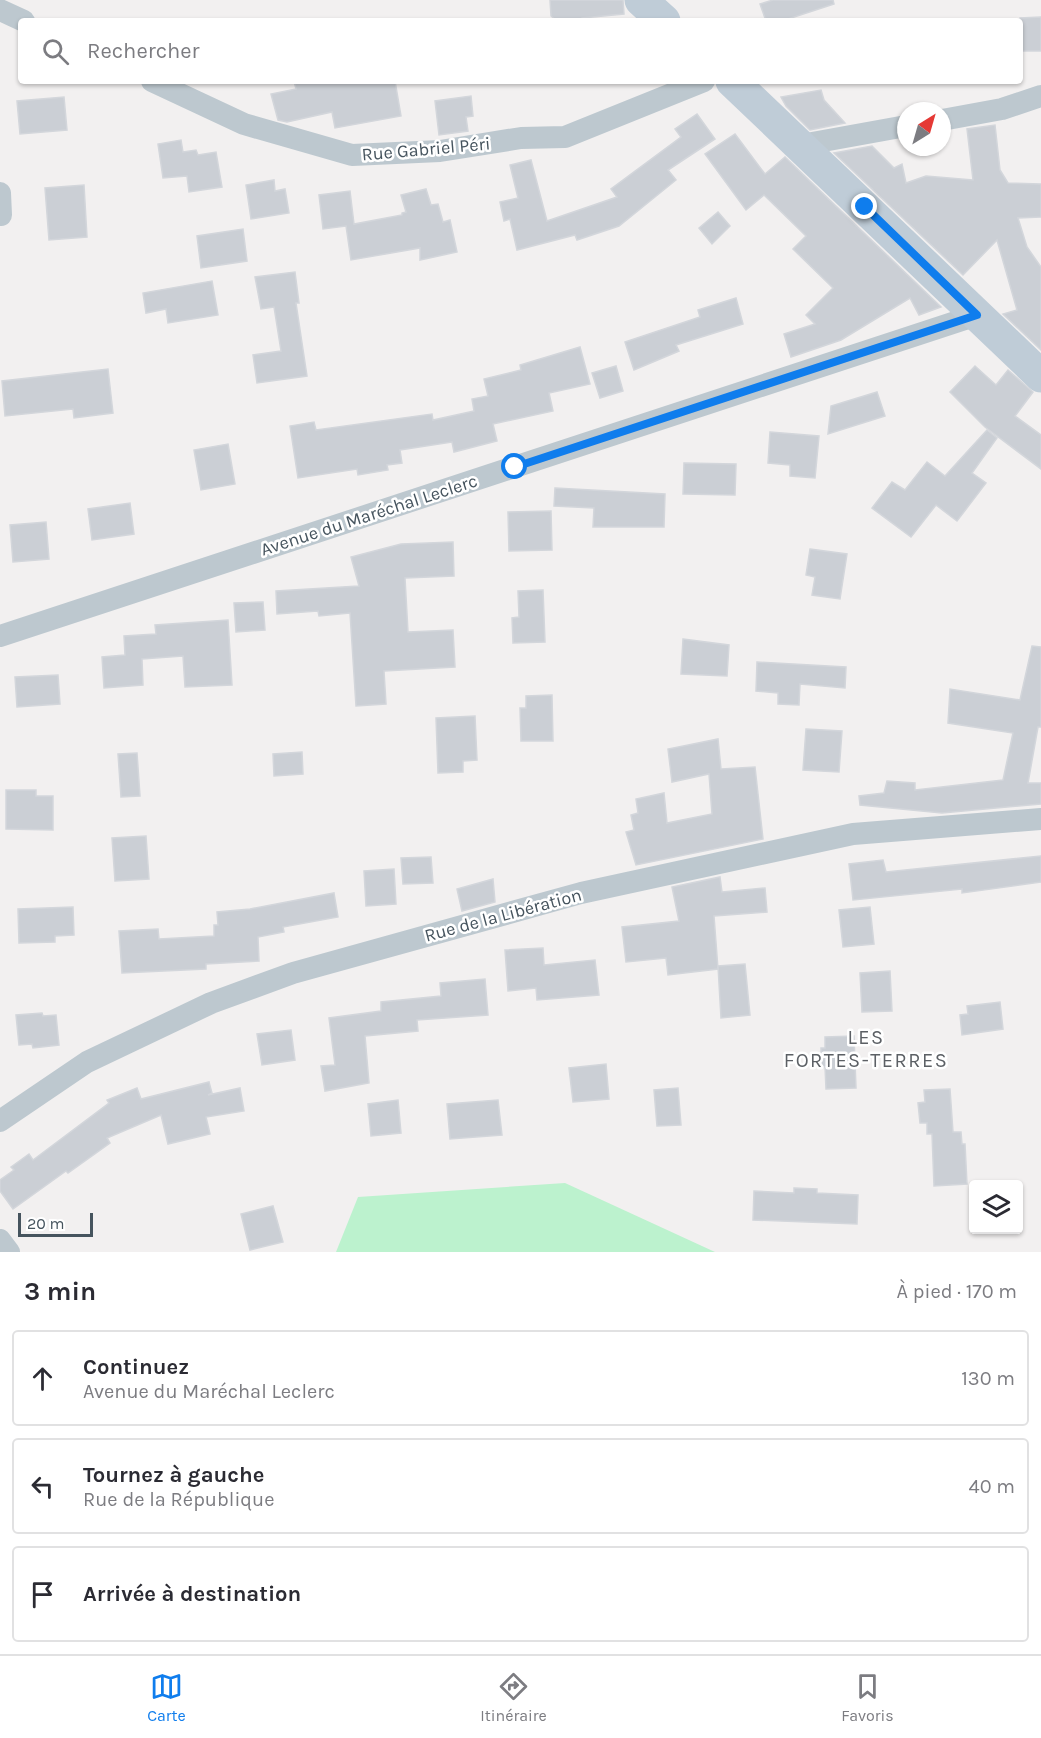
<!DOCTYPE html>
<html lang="fr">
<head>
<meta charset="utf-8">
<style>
  :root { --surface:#fff; --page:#f7f7f7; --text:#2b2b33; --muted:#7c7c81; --line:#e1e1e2; --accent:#0f7ded }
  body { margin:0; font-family:Karla,sans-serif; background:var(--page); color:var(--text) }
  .controls { position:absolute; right:18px; bottom:18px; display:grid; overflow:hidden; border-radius:6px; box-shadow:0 2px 4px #0004 }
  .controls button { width:54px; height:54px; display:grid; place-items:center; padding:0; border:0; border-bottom:2px solid var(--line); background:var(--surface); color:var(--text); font:30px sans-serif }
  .compass { position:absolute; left:897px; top:102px; width:54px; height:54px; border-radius:50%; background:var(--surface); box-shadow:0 2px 4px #0004; rotate:37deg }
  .scale { position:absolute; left:18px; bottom:15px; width:75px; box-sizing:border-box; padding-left:6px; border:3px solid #46545e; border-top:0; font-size:16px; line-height:21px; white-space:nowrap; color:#46545e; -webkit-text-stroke:4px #fff; paint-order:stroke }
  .stop { position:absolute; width:18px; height:18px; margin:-14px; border:4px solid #0f7ded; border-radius:50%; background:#fff }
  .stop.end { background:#0f7ded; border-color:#fff; box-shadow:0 2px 6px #0008 }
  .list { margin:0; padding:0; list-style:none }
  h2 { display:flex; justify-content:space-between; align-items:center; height:78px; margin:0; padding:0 24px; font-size:26px }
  h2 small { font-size:20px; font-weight:400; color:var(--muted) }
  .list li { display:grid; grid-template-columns:39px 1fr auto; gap:18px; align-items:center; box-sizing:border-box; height:96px; margin:0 12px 12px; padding:0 12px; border:2px solid var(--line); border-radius:6px }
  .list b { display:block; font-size:22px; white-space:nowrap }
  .list p { margin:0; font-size:20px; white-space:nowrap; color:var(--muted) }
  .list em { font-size:20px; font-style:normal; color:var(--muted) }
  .icon { flex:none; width:33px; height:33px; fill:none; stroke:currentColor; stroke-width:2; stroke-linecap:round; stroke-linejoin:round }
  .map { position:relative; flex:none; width:1041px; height:1252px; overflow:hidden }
  .search { position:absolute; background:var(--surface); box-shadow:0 2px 4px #0004; left:18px; right:18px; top:18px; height:66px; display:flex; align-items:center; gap:15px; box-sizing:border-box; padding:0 21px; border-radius:6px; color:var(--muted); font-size:22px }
  .sheet { height:402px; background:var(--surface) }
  nav { display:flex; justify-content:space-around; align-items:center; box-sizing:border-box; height:84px; border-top:2px solid var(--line); background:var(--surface); font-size:16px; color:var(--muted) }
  nav a { display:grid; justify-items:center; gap:3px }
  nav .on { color:var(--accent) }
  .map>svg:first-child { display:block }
  .green { fill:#bcf2ce }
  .building { fill:#cbcfd5; stroke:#d3d6db; stroke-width:1.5 }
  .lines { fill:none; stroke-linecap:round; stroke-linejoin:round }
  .street { stroke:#bdc8cf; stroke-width:22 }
  .secondary { stroke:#bfccd7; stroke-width:33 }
  .route { stroke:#0f7ded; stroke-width:8 }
  .labels { text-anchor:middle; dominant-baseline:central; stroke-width:5; stroke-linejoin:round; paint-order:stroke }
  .street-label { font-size:18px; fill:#46545e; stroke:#fff }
  .neighbourhood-label { font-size:20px; letter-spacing:1.5px; fill:#5c6065; stroke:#fff }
</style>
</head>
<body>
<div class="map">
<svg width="1041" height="1252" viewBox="0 0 1041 1252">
  <rect width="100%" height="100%" fill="#f2f0f0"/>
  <polygon class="green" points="565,1183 715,1252 336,1252 358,1197"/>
  <g class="building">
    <polygon points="550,0 623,0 624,14 582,18 582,21 557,21 551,16"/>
    <polygon points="773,0 833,0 834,4 782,21 766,21 760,4"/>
    <polygon points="1041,17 1041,51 1020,51 1020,18"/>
    <polygon points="294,81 395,81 401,116 335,128 332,112 287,122 278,120 271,94 296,89"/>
    <polygon points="821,90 824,100 845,123 810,130 786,106 781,97"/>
    <polygon points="471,96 473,116 466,117 468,131 439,135 435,101"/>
    <polygon points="64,97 67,130 20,134 17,101"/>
    <polygon points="697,114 715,139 668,170 676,180 619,226 577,240 575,235 517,250 510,219 504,221 500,202 518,198 510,165 531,160 547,221 617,197 611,189 681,137 675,129"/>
    <polygon points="995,125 1000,170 1008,183 1041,184 1041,217 1018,218 1027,247 1041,267 1041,350 1003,314 1017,310 997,240 963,275 834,153 872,146 894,168 902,164 906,183 926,176 973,180 967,129"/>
    <polygon points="735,134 765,174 785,157 941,307 919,315 910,298 841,340 791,357 784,334 815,324 806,315 833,288 793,249 806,236 764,195 746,210 705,154"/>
    <polygon points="181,140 183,152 196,150 198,155 216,152 222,187 189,192 187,176 163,178 158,144"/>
    <polygon points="274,180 275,191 285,189 289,213 251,219 246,185"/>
    <polygon points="84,185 87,237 49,240 45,188"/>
    <polygon points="426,189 431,205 438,204 443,222 450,220 457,252 420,260 420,248 351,260 346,226 323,229 319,195 350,191 354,224 402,215 402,213 406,212 401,195"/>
    <polygon points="718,212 730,226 712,244 699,228"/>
    <polygon points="243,229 247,261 201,268 197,236"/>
    <polygon points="295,272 299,303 296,303 307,376 257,383 253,355 281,351 274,307 261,309 255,277"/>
    <polygon points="212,281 218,315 168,323 166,309 146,313 143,293"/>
    <polygon points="736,298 743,324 676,345 679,351 634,370 625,342 700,317 698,310"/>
    <polygon points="580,347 590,384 549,393 553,411 493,424 497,441 454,452 452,442 400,450 402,463 387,465 388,470 358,475 357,469 298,478 290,426 314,422 316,430 432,414 433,420 474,411 472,399 488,396 484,379 521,370 520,365"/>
    <polygon points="616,366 623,391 600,398 592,373"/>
    <polygon points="975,366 996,385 1008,370 1033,392 1015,416 1041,435 1041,469 985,427 950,392"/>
    <polygon points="108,369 113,413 74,418 73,409 5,416 2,381"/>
    <polygon points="877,392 885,416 828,434 831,406"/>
    <polygon points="987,430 997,438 972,473 986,483 957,521 936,505 911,537 872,508 892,482 905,490 927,462 945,476"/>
    <polygon points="770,432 819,436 815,478 790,476 790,465 768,463"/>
    <polygon points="228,444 235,484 201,490 194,450"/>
    <polygon points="684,463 736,464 735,495 683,494"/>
    <polygon points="555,488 665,494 664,527 593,527 594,508 554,506"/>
    <polygon points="130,503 134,534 92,540 88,509"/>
    <polygon points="551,511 552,550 509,551 508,512"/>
    <polygon points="46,522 49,559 13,562 10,525"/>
    <polygon points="453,542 454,576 405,578 408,632 453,630 455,667 384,671 386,704 356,706 350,613 319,616 318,611 277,614 276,591 359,586 351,557 401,544"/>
    <polygon points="810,549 847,554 840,599 812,595 815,577 806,575"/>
    <polygon points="543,590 545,642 513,643 512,618 519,617 518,591"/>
    <polygon points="263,602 265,630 236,632 234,603"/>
    <polygon points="228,620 232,685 185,687 183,656 142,659 143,685 104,688 102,657 125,655 124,636 156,634 155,625"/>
    <polygon points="683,639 729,645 727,676 681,674"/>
    <polygon points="1032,646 1041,647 1041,727 1038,727 1028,783 1041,783 1041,804 942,813 860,805 859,796 884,793 887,781 915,783 915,790 1003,780 1013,733 948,723 950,689 1020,700"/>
    <polygon points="757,662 846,667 845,688 800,684 799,705 778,704 778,693 756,691"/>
    <polygon points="58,675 60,704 17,707 15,677"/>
    <polygon points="552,695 553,741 521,741 520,708 526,708 526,696"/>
    <polygon points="475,716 477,760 463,761 463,772 438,773 436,718"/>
    <polygon points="806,729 842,731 839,772 803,770"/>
    <polygon points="718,739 721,769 755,767 763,839 636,865 626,832 634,830 631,815 638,813 636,799 664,793 667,823 712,814 709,774 672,782 668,749"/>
    <polygon points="302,752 303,774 274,776 273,754"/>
    <polygon points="137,753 140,796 121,797 118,754"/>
    <polygon points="6,790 36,790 36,796 53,796 53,830 6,829"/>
    <polygon points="146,836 149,879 115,881 112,838"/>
    <polygon points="1041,856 1041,882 962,893 962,889 853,900 849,864 883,860 886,872"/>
    <polygon points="431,857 433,883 403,884 401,858"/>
    <polygon points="394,869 396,904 366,906 364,871"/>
    <polygon points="720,877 722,892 765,888 767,912 714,916 718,969 668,975 666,958 626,962 622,927 679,921 672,887"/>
    <polygon points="493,879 495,902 462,911 457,889"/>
    <polygon points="334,893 338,917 283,927 284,932 258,937 259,961 206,964 206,969 122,973 119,931 158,929 159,939 214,936 214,925 218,925 217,912 250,909"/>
    <polygon points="73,907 74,935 55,936 55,942 19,943 18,909"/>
    <polygon points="870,907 874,944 843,947 839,910"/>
    <polygon points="543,948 544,965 595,960 599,995 537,1000 536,988 508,991 505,950"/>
    <polygon points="745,964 750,1015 721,1018 718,966"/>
    <polygon points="890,971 892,1011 862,1012 860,973"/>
    <polygon points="485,979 488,1015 417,1020 418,1031 365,1036 369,1083 325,1091 321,1066 335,1065 329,1018 381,1011 381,1002 441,996 440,983"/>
    <polygon points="1000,1002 1003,1029 962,1035 960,1015 968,1014 967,1006"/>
    <polygon points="42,1013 43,1016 56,1015 59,1045 33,1048 32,1044 19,1045 16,1015"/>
    <polygon points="291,1030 295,1060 262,1065 257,1034"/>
    <polygon points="854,1036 856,1088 826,1089 825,1067 821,1068 821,1048 825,1048 825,1037"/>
    <polygon points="606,1064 609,1099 573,1102 569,1068"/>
    <polygon points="209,1082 212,1093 208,1095 240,1088 244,1111 206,1117 210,1134 168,1144 161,1115 107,1138 110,1143 68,1173 66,1171 13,1209 0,1191 0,1180 14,1170 11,1167 29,1154 33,1160 109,1103 107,1100 137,1088 141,1099"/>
    <polygon points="678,1088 681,1125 657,1126 654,1090"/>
    <polygon points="950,1089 953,1132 961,1132 962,1144 965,1144 967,1184 934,1186 932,1134 927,1134 927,1123 920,1123 918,1103 925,1102 924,1090"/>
    <polygon points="398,1100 401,1133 371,1136 368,1104"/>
    <polygon points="498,1100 502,1135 450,1139 447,1104"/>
    <polygon points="794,1188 817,1189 817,1193 858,1195 857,1224 753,1220 754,1191 794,1193"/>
    <polygon points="273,1206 283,1242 250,1250 241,1214"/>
  </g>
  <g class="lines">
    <g class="street">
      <polyline points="0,10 24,21"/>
      <polyline points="152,81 244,124 352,155 440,151 521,138 565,137 704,81"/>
      <polyline points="942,120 1002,109 1041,96"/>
      <polyline points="801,145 906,126"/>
      <polyline points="0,193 1,215"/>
      <polyline points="0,636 977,315"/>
      <polyline points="0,1121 87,1062 211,1003 293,973 581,893 853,834 1041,819"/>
      <polyline points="0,1240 9,1252"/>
    </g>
    <g class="secondary">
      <polyline points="641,0 664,21"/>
      <polyline points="732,81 1041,376"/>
    </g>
  </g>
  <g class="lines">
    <polyline class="route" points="515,467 977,315 865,207"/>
  </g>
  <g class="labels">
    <g class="street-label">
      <text transform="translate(426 149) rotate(-5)">Rue Gabriel Péri</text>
      <text transform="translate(369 515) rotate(-18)">Avenue du Maréchal Leclerc</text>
      <text transform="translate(503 915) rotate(-15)">Rue de la Libération</text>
    </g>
    <g class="neighbourhood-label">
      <text x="866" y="1037">LES<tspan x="866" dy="23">FORTES-TERRES</tspan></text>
    </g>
  </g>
</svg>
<div class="controls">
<button><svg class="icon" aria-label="layers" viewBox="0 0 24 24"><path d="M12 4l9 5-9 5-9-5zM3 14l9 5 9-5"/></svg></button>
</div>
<svg class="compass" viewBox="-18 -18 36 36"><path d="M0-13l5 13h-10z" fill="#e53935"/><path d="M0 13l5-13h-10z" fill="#7c7c81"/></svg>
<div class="scale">20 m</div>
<div class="stop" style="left:515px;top:467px"></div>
<div class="stop end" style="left:865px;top:207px"></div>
<div class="search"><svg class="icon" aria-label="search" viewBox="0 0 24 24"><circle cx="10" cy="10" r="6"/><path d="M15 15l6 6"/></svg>Rechercher</div>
</div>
<section class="sheet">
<h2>3 min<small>À pied · 170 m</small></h2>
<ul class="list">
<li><svg class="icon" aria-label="ahead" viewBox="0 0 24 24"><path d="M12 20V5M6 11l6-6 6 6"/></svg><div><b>Continuez</b><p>Avenue du Maréchal Leclerc</p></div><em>130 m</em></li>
<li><svg class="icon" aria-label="left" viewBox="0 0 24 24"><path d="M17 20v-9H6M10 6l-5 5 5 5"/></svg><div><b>Tournez à gauche</b><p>Rue de la République</p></div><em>40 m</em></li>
<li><svg class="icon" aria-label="arrive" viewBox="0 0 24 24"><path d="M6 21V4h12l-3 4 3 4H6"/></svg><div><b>Arrivée à destination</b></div></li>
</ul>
</section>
<nav>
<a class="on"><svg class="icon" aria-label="map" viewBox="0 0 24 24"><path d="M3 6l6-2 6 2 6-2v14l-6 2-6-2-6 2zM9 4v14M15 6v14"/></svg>Carte</a>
<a><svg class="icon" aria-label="directions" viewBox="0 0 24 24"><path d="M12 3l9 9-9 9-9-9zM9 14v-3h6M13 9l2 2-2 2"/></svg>Itinéraire</a>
<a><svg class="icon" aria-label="saved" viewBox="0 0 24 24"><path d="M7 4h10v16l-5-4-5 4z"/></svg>Favoris</a>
</nav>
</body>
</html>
